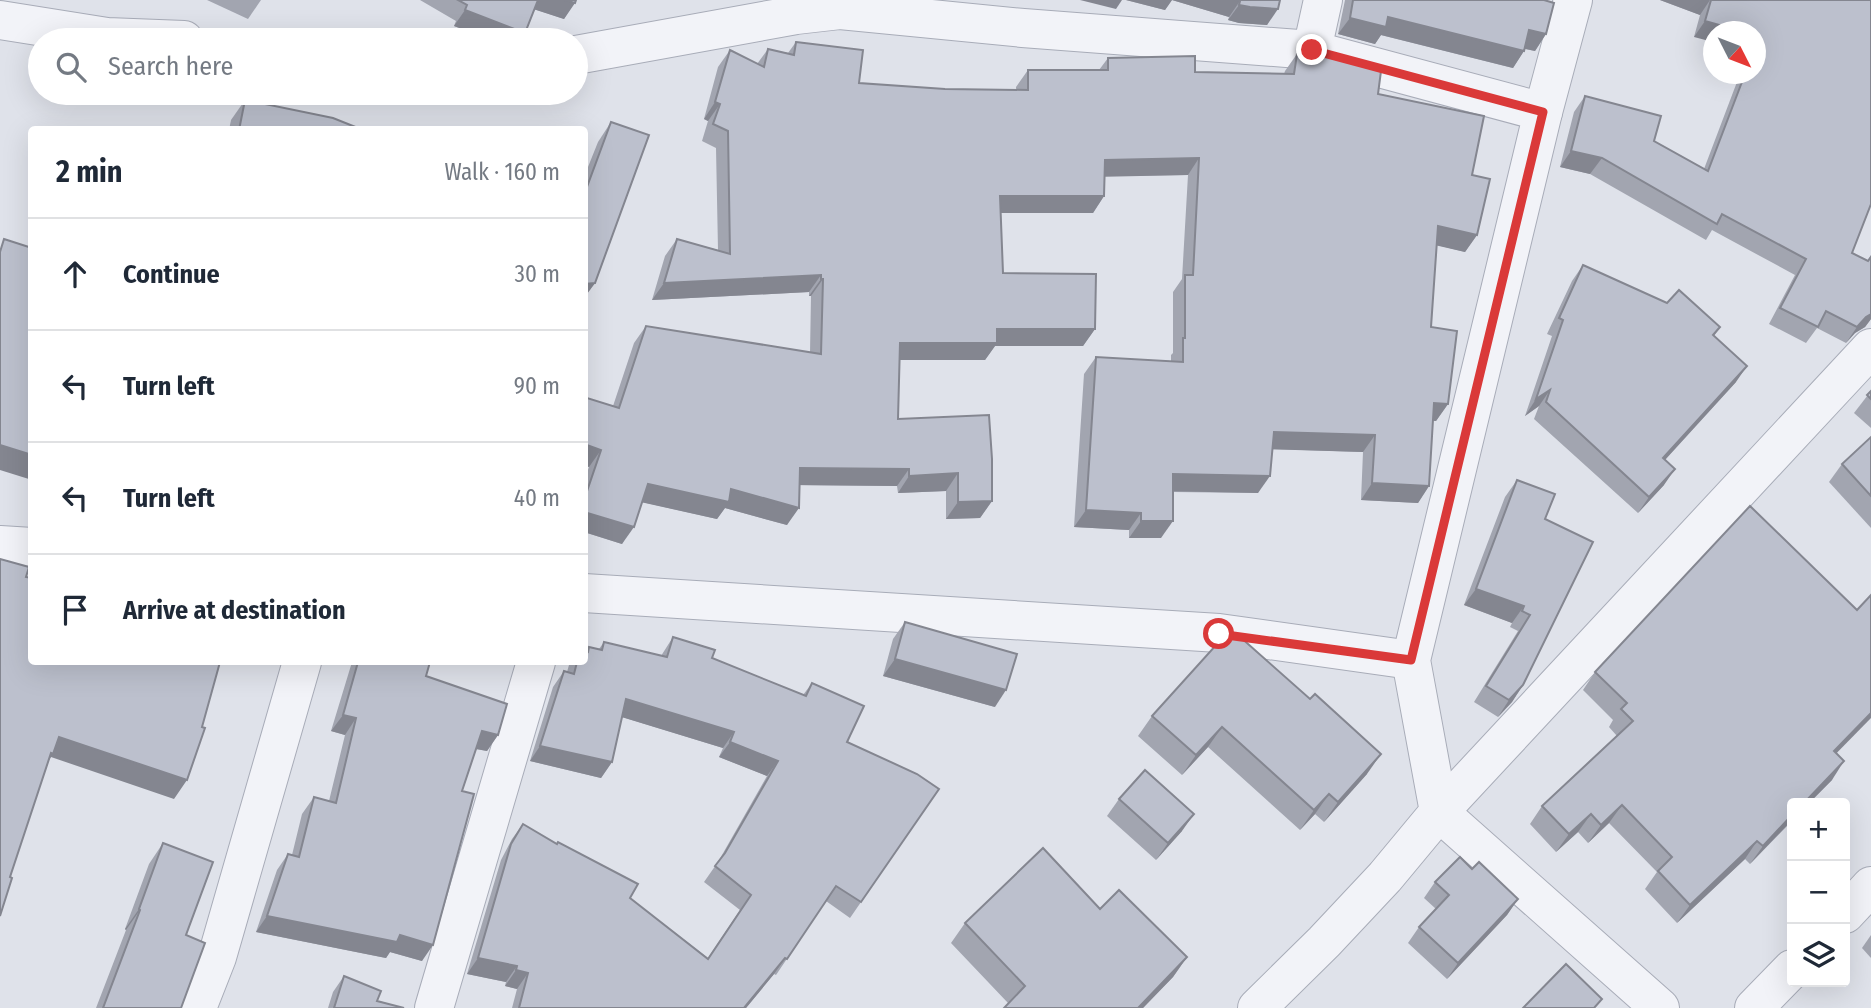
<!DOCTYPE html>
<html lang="en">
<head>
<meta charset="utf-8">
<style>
  :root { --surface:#fff; --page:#f2f2f3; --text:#1f2937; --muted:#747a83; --line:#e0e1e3 }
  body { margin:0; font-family:"Fira Sans Condensed",sans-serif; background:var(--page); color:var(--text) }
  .controls { position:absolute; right:21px; bottom:21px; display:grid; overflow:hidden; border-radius:7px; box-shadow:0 7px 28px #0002 }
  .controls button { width:63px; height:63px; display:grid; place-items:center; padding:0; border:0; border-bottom:2px solid var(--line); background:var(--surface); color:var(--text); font:35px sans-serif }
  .compass { position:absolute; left:1703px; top:21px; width:63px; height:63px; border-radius:50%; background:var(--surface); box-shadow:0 7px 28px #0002; rotate:132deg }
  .stop { position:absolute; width:21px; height:21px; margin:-16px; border:5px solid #da3939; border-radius:50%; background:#fff }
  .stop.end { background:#da3939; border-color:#fff; box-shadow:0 2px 7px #0008 }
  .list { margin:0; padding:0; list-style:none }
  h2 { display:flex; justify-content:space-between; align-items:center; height:91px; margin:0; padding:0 28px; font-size:30px }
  h2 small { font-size:23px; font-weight:400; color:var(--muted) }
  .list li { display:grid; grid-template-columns:46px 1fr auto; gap:21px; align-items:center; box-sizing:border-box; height:112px; padding:0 28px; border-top:2px solid var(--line) }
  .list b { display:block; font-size:26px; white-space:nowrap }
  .list em { font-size:23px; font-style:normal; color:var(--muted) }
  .icon { flex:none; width:38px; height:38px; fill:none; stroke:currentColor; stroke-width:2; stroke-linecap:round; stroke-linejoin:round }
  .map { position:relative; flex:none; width:1871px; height:1008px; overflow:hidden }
  .search { position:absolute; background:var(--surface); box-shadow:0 7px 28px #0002; left:28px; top:28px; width:560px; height:77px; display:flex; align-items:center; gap:18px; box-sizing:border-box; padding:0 24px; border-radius:38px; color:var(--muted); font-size:26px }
  .panel { position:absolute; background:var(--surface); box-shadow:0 7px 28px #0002; left:28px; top:126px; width:560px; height:539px; border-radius:7px }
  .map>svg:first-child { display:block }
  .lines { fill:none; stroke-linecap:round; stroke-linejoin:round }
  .minor-casing { stroke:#a8acb8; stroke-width:40 }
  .minor { stroke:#f2f3f8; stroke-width:38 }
  .wall { fill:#a2a5b0 }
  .shaded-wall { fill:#848690 }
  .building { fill:#bcc0cd; stroke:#848690; stroke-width:2 }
  .route { stroke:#da3939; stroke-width:9 }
</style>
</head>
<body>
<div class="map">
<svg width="1871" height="1008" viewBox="0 0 1871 1008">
  <rect width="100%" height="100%" fill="#dfe2ea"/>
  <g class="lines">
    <g class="minor-casing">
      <g id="minor">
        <polyline points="0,20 107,37 184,40"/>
        <polyline points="1312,50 1323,0"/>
        <polyline points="576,55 796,15 840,10 1023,28 1312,50 1543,112"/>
        <polyline points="0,545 32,547"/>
        <polyline points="584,593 1219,633 1411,660"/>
        <polyline points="1845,914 1871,886"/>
        <polyline points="197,1008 217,957 302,662"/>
        <polyline points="434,1008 536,662"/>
        <polyline points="1257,1008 1324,942 1385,877 1439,812 1411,660 1543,112 1573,0"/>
        <polyline points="1660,1008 1439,812 1871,348"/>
        <polyline points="1754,1008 1792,969"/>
      </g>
    </g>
    <use href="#minor" class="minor"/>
  </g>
  <g class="wall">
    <polygon points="207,0 261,0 248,19"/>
    <polygon points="420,0 576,0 564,19 534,9 525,33 520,40 492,40 454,26 456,21"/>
    <polygon points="1126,0 1280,0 1267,25 1239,23 1228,20 1229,17 1172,0 1165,10"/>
    <polygon points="1345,0 1544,0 1546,34 1535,51 1525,49 1513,68 1381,35 1375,44 1338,34"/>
    <polygon points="1660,0 1871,0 1852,253 1867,261 1871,255 1871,319 1865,327 1855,333 1846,343 1817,328 1806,343 1769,324 1795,275 1712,230 1706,240 1590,174 1560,167 1574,112 1585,96 1654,141 1704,169 1740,74 1755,74 1755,32 1694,37 1700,15"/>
    <polygon points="796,42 859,83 945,89 1016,90 1016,87 1028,70 1099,70 1108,58 1195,72 1284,74 1285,71 1297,54 1378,94 1472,175 1477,235 1465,252 1437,245 1431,327 1448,404 1436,421 1433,421 1429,486 1418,503 1361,500 1363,452 1272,449 1258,493 1173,492 1161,538 1129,538 1129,530 1074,527 1084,374 1096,357 1171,361 1171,355 1173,353 1173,292 1182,279 1188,175 1105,176 1104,196 1093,213 1001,213 1003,273 1095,329 1083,346 995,346 985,360 899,360 898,419 992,501 980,518 946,519 946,491 898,493 897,486 800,485 787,525 725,508 717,519 642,502 622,544 584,532 584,481 589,467 584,465 584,397 613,406 634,343 646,326 810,353 811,296 809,296 809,292 652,300 665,256 677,239 718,250 716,148 702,141 708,121 704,119 718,67 730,50 757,64 768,49 788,53"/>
    <polygon points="245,100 363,130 229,130 231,120"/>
    <polygon points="611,122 595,283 584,298 584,177 598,142"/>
    <polygon points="1583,265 1720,327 1714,336 1736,382 1665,460 1664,485 1638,513 1534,419 1539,406 1525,416 1552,336 1547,334 1572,281"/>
    <polygon points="1871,391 1871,428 1854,413"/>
    <polygon points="1871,437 1871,528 1829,482 1842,464"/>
    <polygon points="1517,480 1545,519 1523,685 1512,702 1498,717 1474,702 1518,631 1510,627 1512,623 1464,605 1505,497"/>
    <polygon points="905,622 995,707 883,676 893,639"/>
    <polygon points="1226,634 1367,774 1324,822 1315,814 1300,830 1208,747 1182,775 1138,736 1152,716"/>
    <polygon points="673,637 712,658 803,695 812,683 847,742 939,789 850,918 826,901 776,975 774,974 746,1008 512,1008 517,989 505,986 506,982 467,974 501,860 512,839 523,824 630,898 708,958 740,910 704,882 718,862 767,776 719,757 723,748 622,717 612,762 601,778 530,761 553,687 564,671 567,672 569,665 571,662 584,662 586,651 589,647 599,649 604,642 661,656"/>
    <polygon points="352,662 430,662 426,676 498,735 487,751 476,749 462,791 422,961 390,952 386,958 256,932 277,870 288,854 292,855 302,814 314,797 329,801 345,735 331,731"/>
    <polygon points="1595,672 1836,754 1832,780 1750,864 1745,859 1677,923 1645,889 1657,872 1609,823 1588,843 1578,832 1556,852 1530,824 1542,806 1617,736 1609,727 1613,720 1583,690"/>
    <polygon points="1119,799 1182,831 1156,860 1107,816"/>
    <polygon points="163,843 186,935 181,1008 96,1008 126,930 125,929 149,864"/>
    <polygon points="1472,869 1518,899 1507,915 1447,979 1408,943 1419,927 1436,909 1424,898 1435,882"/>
    <polygon points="1100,909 1187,957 1173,977 1143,1008 1004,1008 1008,1003 951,943 965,923"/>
    <polygon points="1871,935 1871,958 1862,948"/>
    <polygon points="344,976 377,1001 404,1008 328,1008 333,992"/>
  </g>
  <g class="shaded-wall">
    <polygon points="535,0 565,0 575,3 564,19 530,8"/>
    <polygon points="1080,0 1122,0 1116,9"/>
    <polygon points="1126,0 1235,0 1240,1 1229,17 1172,0 1165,10"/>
    <polygon points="1660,0 1710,0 1700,15"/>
    <polygon points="1239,5 1278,9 1267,25 1239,23 1228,20"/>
    <polygon points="465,10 525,33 520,40 492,40 454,26"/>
    <polygon points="1388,17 1524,51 1513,68 1381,35 1375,44 1338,34 1350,18"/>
    <polygon points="1705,21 1744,32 1713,32 1713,42 1694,37"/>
    <polygon points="1529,30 1546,34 1535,51 1518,47"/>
    <polygon points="715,102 720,104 708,121 704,119"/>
    <polygon points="1571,151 1602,158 1590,174 1560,167"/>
    <polygon points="1199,158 1188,175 1093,177 1105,160"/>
    <polygon points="1000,196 1104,196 1093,213 988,213"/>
    <polygon points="1438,226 1477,235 1465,252 1426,243"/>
    <polygon points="821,275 809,292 652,300 664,283"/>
    <polygon points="821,279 823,279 811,296 809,296"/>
    <polygon points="595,283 584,298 584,284"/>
    <polygon points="1871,314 1871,319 1865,327 1855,333 1846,343 1857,327 1866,317"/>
    <polygon points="997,329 1095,329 1083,346 995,346 985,360 888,360 900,343"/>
    <polygon points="1747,366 1736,382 1652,474 1663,458"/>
    <polygon points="1550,390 1539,406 1525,416 1536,399"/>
    <polygon points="1434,403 1448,404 1436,421 1423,420"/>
    <polygon points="1274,432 1375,435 1363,452 1262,449"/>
    <polygon points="584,444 601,450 589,467 584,465"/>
    <polygon points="0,445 32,455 32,480 0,470"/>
    <polygon points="800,468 909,469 897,486 788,485"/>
    <polygon points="1675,469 1664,485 1638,513 1649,497"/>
    <polygon points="958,473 946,491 898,493 909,476"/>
    <polygon points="1173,474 1270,476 1258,493 1161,491"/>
    <polygon points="1372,483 1429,486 1418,503 1361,500"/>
    <polygon points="648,484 731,489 799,508 787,525 725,508 717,519 636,501"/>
    <polygon points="992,501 980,518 946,519 958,502"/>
    <polygon points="1086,510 1141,513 1129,530 1074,527"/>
    <polygon points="584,512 634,527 622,544 584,532"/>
    <polygon points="1141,521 1173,521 1161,538 1129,538"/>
    <polygon points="1476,589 1524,606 1512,623 1464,605"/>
    <polygon points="895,659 1006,690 995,707 883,676"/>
    <polygon points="1523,685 1512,702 1498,717 1509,700"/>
    <polygon points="626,699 734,732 723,748 615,715"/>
    <polygon points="1871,713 1871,718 1821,769 1834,751"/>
    <polygon points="343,715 356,718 345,735 331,731"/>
    <polygon points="1222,727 1208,747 1182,775 1196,755"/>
    <polygon points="482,731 498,735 487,751 471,748"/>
    <polygon points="59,737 187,780 174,799 51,757 40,773"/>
    <polygon points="730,742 778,761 767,776 719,757"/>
    <polygon points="540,746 612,762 601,778 530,761"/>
    <polygon points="1381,754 1367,774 1324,822 1338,802"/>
    <polygon points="1844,761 1832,780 1809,803 1804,803"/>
    <polygon points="1329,794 1315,814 1300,830 1314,810"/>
    <polygon points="1622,805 1609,823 1588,843 1601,825"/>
    <polygon points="1194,814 1182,831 1156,860 1168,843"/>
    <polygon points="1591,814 1578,832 1556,852 1569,834"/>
    <polygon points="1792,815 1792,820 1750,864 1763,846"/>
    <polygon points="1757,841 1745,859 1677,923 1690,905"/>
    <polygon points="1518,899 1507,915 1447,979 1458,963"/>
    <polygon points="139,909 140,910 126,930 125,929"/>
    <polygon points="267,916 400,935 433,945 422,961 390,952 386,958 256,932"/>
    <polygon points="1187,957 1173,977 1143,1008 1138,1008"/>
    <polygon points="478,958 517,966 506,982 467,974"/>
    <polygon points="785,958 774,974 746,1008 744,1008"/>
    <polygon points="516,970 528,973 517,989 505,986"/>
  </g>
  <g class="building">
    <polygon points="458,0 538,0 525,33 465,10 467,5"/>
    <polygon points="565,0 576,0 575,3"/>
    <polygon points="1235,0 1280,0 1278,9 1250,7 1239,5 1240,1"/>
    <polygon points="1353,0 1544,0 1554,3 1546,34 1529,30 1524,51 1388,17 1386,27 1350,18"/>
    <polygon points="1711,0 1871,0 1871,204 1852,253 1868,261 1871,257 1871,314 1866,317 1857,327 1826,311 1818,327 1780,308 1806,259 1722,214 1717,224 1602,158 1571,151 1585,96 1661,116 1654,141 1708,171 1745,74 1755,74 1755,46 1759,36 1755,35 1755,32 1744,32 1705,21"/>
    <polygon points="796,42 863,50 859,83 945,89 1028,90 1028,70 1108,70 1108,58 1195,56 1195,72 1294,74 1297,54 1320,55 1381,71 1378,94 1484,116 1472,175 1490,179 1477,235 1438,226 1431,327 1457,331 1448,404 1434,403 1429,486 1372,483 1375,435 1274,432 1270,476 1173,474 1173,521 1141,521 1141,513 1086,510 1096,357 1183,362 1183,338 1185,338 1185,275 1193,275 1199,158 1105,160 1104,196 1000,196 1003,273 1096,274 1095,329 997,329 997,343 900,343 898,419 989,415 992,459 992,501 958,502 958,473 909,476 909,469 800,468 799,508 731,489 729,502 648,484 634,527 584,512 584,500 601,450 584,444 584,397 619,408 646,326 821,354 823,279 821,279 821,275 664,283 677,239 730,254 728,131 713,124 720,104 715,102 730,50 764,67 768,49 794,55"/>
    <polygon points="245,100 333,118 363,130 239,130"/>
    <polygon points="611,122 649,135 595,283 584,284 584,195"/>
    <polygon points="4,239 32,248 32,455 0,445 0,252"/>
    <polygon points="1583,265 1667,303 1679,290 1720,327 1713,335 1747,366 1663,458 1675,469 1649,497 1546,402 1550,390 1536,399 1563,320 1559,318"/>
    <polygon points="1871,391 1871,399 1867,395"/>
    <polygon points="1871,437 1871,496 1842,464"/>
    <polygon points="1517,480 1555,494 1545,519 1593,542 1523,685 1509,700 1486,686 1530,615 1522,611 1524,606 1476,589"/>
    <polygon points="1750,506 1857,610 1871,595 1871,713 1834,751 1844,761 1804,803 1792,803 1792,815 1763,846 1757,841 1690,905 1658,871 1672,857 1622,805 1601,825 1591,814 1569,834 1542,806 1633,721 1621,709 1627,703 1595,672"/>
    <polygon points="0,559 29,567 26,577 32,578 32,662 220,662 202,727 205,728 187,780 59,737 53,754 51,753 10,877 12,878 0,916"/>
    <polygon points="905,622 1017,654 1006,690 895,659"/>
    <polygon points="1226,634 1239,636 1310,699 1315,694 1381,754 1338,802 1329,794 1314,810 1222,727 1196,755 1152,716"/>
    <polygon points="673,637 715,650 712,658 806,696 812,683 864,706 847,742 917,774 939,789 861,902 836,886 787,959 785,958 744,1008 519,1008 528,973 516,970 517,966 478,958 511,844 523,824 557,844 558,842 638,884 630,898 708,959 751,895 715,866 725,853 778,761 730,742 734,732 626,699 612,762 540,746 564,671 574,674 577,662 584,662 584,651 588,652 589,647 602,650 604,642 667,657"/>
    <polygon points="358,662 430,662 426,676 507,704 498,735 482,731 462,791 474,794 433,945 400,935 397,942 267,916 288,854 299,857 314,797 336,803 356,718 343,715"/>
    <polygon points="1145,770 1194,814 1168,843 1119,799"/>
    <polygon points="163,843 213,862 186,935 205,943 181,1008 103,1008 140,910 139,909"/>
    <polygon points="1043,848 1100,909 1119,890 1187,957 1139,1007 1140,1008 1004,1008 1025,986 965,923"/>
    <polygon points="1460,857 1472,869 1479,862 1518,899 1458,963 1419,927 1449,895 1435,882"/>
    <polygon points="1566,964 1602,999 1594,1008 1523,1008"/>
    <polygon points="344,976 381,991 377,1001 404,1008 334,1008"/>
  </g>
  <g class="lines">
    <polyline class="route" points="1219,634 1411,660 1543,112 1312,50"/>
  </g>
</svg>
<div class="controls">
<button>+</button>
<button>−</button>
<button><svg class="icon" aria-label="layers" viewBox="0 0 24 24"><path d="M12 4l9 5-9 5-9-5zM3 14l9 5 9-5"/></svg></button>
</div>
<svg class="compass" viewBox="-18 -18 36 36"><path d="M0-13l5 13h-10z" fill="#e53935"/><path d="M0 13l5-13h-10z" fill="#747a83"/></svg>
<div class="stop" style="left:1219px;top:634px"></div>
<div class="stop end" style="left:1312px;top:50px"></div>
<div class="search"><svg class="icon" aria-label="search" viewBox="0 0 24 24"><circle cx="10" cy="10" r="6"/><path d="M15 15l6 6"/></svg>Search here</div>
<section class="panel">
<h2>2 min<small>Walk · 160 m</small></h2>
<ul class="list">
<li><svg class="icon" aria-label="ahead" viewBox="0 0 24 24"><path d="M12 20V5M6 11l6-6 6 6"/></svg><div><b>Continue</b></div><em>30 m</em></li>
<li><svg class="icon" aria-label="left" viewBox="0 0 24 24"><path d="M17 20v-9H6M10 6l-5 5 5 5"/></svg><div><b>Turn left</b></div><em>90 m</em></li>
<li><svg class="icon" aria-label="left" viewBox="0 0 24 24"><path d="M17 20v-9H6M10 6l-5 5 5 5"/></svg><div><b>Turn left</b></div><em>40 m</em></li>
<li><svg class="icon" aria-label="arrive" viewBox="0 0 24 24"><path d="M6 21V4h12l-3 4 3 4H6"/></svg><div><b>Arrive at destination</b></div></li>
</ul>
</section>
</div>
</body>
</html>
